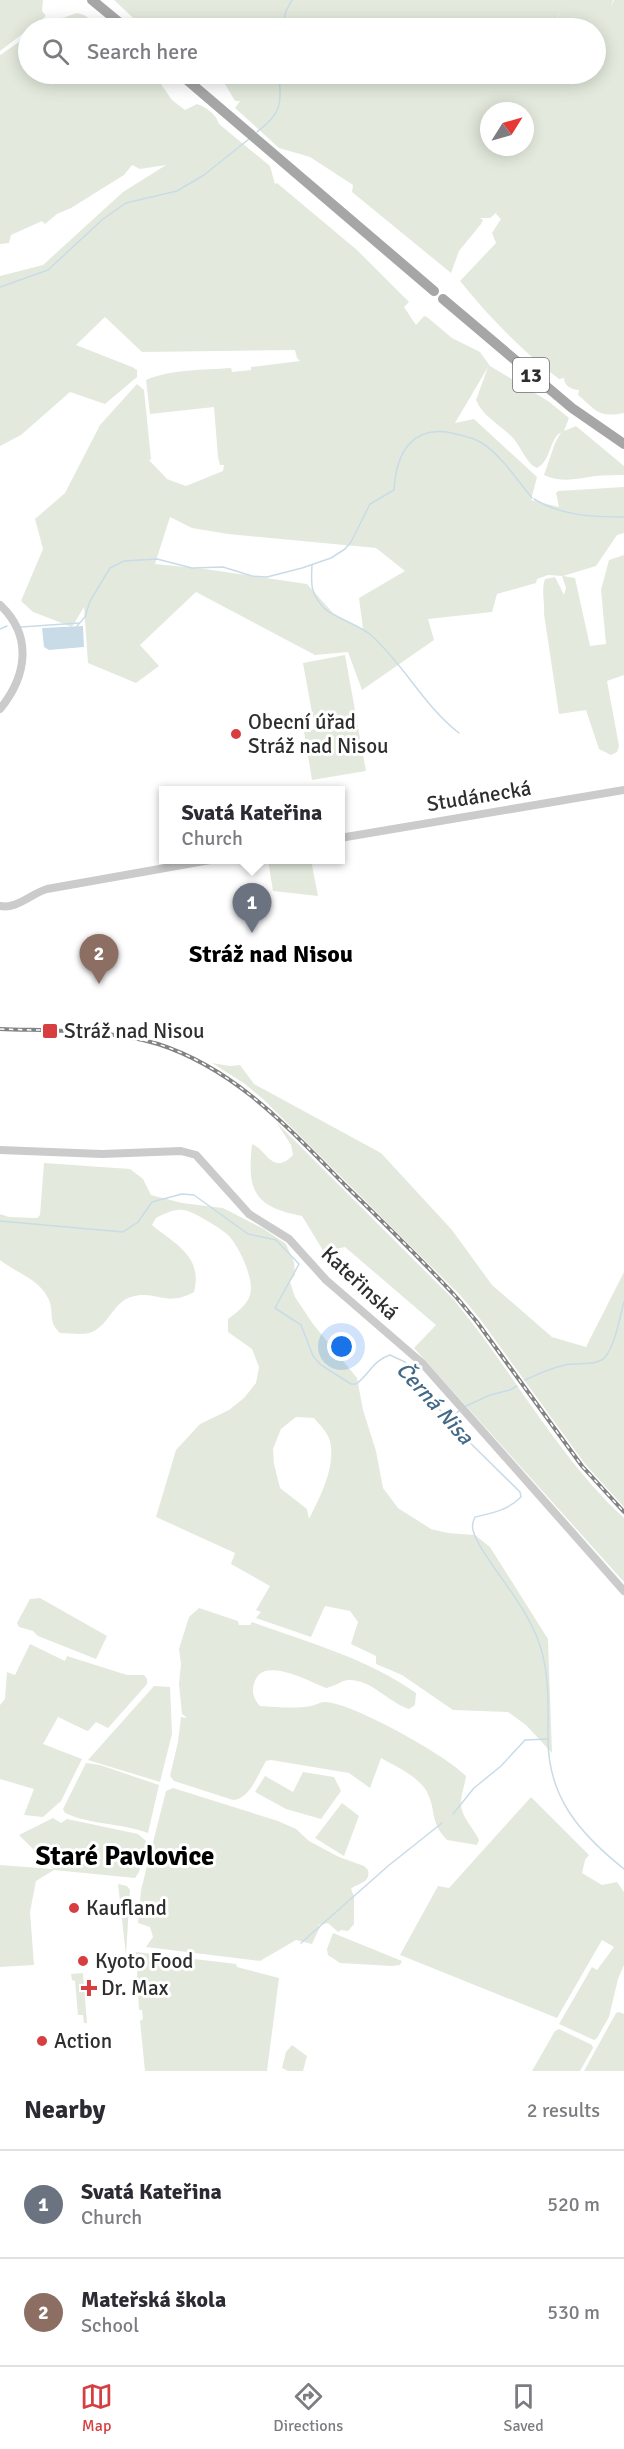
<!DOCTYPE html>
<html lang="en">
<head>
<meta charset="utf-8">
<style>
  :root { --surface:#fff; --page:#f2f2f3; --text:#2b2b33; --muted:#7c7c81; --line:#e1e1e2; --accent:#d63e40 }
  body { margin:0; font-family:Signika,sans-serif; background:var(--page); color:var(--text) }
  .compass { position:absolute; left:480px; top:102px; width:54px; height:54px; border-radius:50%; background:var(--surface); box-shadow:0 3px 15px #0003; rotate:53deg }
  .you { position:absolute; left:342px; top:1347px; width:21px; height:21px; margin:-15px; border:4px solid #fff; border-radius:50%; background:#1a73e8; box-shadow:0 0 0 9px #1a73e833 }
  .badge { display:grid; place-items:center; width:39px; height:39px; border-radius:50%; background:var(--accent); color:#fff; font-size:20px; font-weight:700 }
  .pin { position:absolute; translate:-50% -50px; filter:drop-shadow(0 2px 3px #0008) }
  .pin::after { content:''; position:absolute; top:32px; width:21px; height:18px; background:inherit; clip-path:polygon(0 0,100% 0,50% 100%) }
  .popup { position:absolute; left:159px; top:786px; width:186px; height:78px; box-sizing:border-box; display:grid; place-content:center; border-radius:0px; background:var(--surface); filter:drop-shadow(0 2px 4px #0005); font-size:20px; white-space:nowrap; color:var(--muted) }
  .popup b { font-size:22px; color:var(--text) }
  .popup::after { content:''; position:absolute; left:50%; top:100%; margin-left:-12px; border:12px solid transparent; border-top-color:var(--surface) }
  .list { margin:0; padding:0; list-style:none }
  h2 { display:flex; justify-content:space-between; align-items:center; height:78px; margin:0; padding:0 24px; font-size:26px }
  h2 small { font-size:20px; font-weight:400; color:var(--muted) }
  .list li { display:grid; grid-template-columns:39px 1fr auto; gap:18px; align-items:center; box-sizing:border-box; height:108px; padding:0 24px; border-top:2px solid var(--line) }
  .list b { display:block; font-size:22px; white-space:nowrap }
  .list p { margin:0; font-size:20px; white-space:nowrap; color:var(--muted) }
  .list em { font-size:20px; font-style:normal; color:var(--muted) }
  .icon { flex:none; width:33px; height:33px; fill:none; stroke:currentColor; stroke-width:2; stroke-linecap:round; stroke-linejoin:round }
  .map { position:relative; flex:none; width:624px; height:2071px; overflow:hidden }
  .search { position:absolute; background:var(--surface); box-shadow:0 3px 15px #0003; left:18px; right:18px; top:18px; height:66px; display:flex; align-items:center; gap:15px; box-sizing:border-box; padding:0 21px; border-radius:33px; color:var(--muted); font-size:22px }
  .sheet { height:294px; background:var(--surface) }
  nav { display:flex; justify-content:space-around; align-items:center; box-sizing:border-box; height:84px; border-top:2px solid var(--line); background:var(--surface); font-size:16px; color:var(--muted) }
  nav a { display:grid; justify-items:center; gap:3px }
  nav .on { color:var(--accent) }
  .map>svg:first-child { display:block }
  .green { fill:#e3eadd; fill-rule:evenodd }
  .water { fill:#cadbe8 }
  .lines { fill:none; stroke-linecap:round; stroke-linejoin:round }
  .stream { stroke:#cadbe8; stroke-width:1.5 }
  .minor { stroke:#cbcbcb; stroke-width:8 }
  .major { stroke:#a6a6a6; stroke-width:10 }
  .rail-casing { stroke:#838383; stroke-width:4 }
  .rail { stroke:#fff; stroke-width:1.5; stroke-dasharray:4.5; stroke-linecap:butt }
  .poi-dot { fill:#d63e40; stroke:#fff; stroke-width:2 }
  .labels { text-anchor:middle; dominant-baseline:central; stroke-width:6; stroke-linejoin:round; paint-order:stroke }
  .shield { fill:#fff; stroke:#6d6d6d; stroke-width:1.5 }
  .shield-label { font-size:20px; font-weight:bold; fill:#2e2e2e }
  .poi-label { font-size:21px; fill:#2e2e2e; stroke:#fff; text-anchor:start }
  .street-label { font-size:21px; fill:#2e2e2e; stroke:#fff }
  .water-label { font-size:22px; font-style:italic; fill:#436989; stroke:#fff }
  .quarter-label { font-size:24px; font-weight:bold; fill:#000; stroke:#fff }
  .district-label { font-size:27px; font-weight:bold; fill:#000; stroke:#fff }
</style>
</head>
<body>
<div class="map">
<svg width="624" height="2071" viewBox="0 0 624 2071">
  <rect width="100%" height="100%" fill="#fff"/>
  <g class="green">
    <polygon points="0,0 43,0 42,11 46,16 0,51"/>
    <path d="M114 0H613L611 7 614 0H624V413C598 418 597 411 578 395L579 390C572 390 564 386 564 378L559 379C522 351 489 317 460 281L496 243 492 233 501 219 496 214 497 212 490 218H480L483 220 481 224 459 251 451 273 352 192 353 185 310 157 279 148 235 108 240 101H235L219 74H544L543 84 546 74H596V28H555L560 8 554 28H144ZM489 111H525V147H489Z"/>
    <polygon points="77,13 84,15 104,28 38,28 45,24"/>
    <path d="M28 36V74H154L172 100 185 110 197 104C206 107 216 114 219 124L270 166 275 184 277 183 357 250 409 302 404 307 416 325 424 316 427 317 452 338 480 352 490 366 548 401 569 418 564 431 576 426 624 466V475C615 475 605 475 595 476 578 479 561 483 544 475L555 443 561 432C549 440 551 461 537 468L533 466C524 458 521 447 513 438 501 425 483 417 476 400L488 367 455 423 474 419 537 477 531 500 559 507 556 493 558 491 624 487V533L617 535 596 566 563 576 575 578 590 646 606 644 601 590 609 560 624 555V675L607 681 619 746 617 752 611 755 599 749 586 710 559 714 544 614C545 603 541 590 545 579L555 577 564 595 566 588 562 576 548 575 537 579 536 583 497 594 492 612 428 619 434 640 362 690 348 652 315 655 196 592 140 645 159 666 136 683 88 663 84 607 72 627 33 612 21 601 43 549 35 519 65 493 100 425 137 384 144 390 151 459 149 460 167 479 186 486 223 471 224 465H220L218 457 214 407 150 414 146 380C171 369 204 370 231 368L232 372 251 370V367L300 361 297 358 295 350 142 352 105 317 76 345 132 367 137 370V377L105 404 70 392 21 435 0 446V276L43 265 123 192 166 165 140 169 132 165 124 175 71 208 57 214 45 224 42 221 11 235 9 243 0 244V55ZM170 517 192 528 228 534 376 548 405 571 359 598 363 629 333 613 307 584 205 569 155 564Z"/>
    <polygon points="345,655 366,771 312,780 304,732 315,729 303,663"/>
    <polygon points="268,860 311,860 318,896 273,891"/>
    <polygon points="212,1063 230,1066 240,1065 254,1084 381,1153 452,1230 492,1285 552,1337 586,1347 624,1272 624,1507 585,1464 480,1319 460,1295 264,1100 245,1084"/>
    <path d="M277 1123 454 1300C512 1370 557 1456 624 1518V1582L414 1348 436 1325 345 1247 324 1252 302 1216C254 1207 247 1191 252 1144 267 1150 273 1176 293 1155L291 1145Z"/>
    <path d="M44 1163 130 1169 143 1179 151 1195 182 1203 223 1208 264 1229 286 1244 294 1262 295 1275 290 1282 295 1297 313 1324 357 1378 363 1410 376 1451 383 1488 398 1508 431 1529 448 1533 475 1535 490 1547 548 1639 552 1753 526 1725 508 1712 453 1710 402 1675 376 1664V1656L351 1644 358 1622 350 1611 325 1606 311 1637 256 1618 261 1612 256 1610 270 1586 231 1564 235 1553 156 1517 176 1450 200 1424 229 1410 244 1398 256 1383 259 1367 252 1349 228 1332V1319C236 1313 247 1305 250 1295 255 1280 239 1246 228 1235 222 1229 191 1210 183 1210 174 1209 164 1214 156 1218L152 1225C176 1245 203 1256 194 1292 165 1308 156 1289 131 1297 112 1303 108 1328 89 1333 80 1335 69 1333 60 1333 47 1321 55 1312 48 1298 39 1279 16 1273 0 1260V1214L9 1217 37 1218 40 1215ZM296 1417 314 1418C319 1424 328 1433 330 1441 336 1467 320 1497 309 1519L307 1509 280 1488 274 1464 273 1449 281 1429Z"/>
    <polygon points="40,1598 107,1636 96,1659 38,1636 33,1631 19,1627 17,1623 30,1599"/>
    <path d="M199 1608 238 1621 239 1625H250L252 1622C307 1642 369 1659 416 1693L415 1705 409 1709C388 1702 372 1680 349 1680 342 1680 334 1687 326 1688 310 1682 264 1656 255 1681 251 1691 253 1698 260 1706 277 1707 295 1709 311 1706 316 1705 320 1702 324 1702 348 1700 449 1757 466 1776 465 1784 462 1792 461 1800 459 1815 473 1827 479 1840L477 1845 447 1840C429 1821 437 1812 427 1792 418 1776 397 1767 381 1758L370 1788 349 1773 271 1760 266 1761C258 1774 250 1799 233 1800L174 1781 170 1776 178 1742 181 1717 187 1718 182 1714 179 1684 181 1664 179 1649 189 1617Z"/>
    <polygon points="30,1644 65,1661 67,1656 127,1675 144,1675 147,1679 147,1684 108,1728 96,1722 88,1731 85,1730 58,1717 43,1744 82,1759 61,1801 43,1817 24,1815 34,1789 0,1779 0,1705 5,1699 7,1672 15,1675"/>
    <polygon points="154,1686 170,1687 172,1734 160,1782 88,1760"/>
    <path d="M86 1763 100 1765 159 1785 148 1833C121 1823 91 1825 65 1813L63 1809Z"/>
    <polygon points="303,1772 334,1777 341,1791 321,1819 286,1809 255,1792 265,1776 293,1792"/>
    <path d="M173 1788 278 1821 296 1829 309 1841 339 1857 364 1866 368 1870C371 1883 358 1883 351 1889L354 1896V1924L348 1931 341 1930 338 1932 328 1923 318 1925 320 1927 312 1944 296 1940 260 1961 146 1947 153 1937 150 1927 138 1923 141 1890 166 1791Z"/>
    <polygon points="531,1797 589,1855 585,1860 582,1873 602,1885 617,1882 624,1892 624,1965 618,1979 609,2017 597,2038 594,2040 559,2024 592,1967 597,1970 614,1947 602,1940 557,2018 400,1955 438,1886 449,1888"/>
    <polygon points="342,1803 359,1816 344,1856 315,1838"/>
    <polygon points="53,1818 61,1823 67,1819 138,1834 146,1841 139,1872 135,1878 54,1870 36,1881 30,1912 34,1965 0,1967 0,1865 53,1869 19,1835"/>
    <polygon points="118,1884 127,1886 130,1890 126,1955"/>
    <polygon points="333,1933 402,1961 400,1965 392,1966 340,1963 328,1955 327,1949"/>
    <polygon points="136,1952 236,1964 237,1967 279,1978 267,2071 145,2071 140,2021 143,2019 142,2010 139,2010"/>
    <polygon points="83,1973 87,2023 84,2023 83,2015 78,2015 75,1981 72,1980 71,1974"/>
    <polygon points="619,2012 624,2014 624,2071 584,2071 616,2013"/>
    <polygon points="559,2029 592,2045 593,2048 580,2071 532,2071 555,2031"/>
    <polygon points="292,2045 307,2056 303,2071 288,2071 282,2068 286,2052"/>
  </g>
  <polygon class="water" points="83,626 84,647 49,650 44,647 42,628"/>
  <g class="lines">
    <g class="stream">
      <polyline points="282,28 286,11 292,0"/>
      <path d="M257 132C283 112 281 104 279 74"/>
      <polyline points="0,287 48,270 103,219 126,203 177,191 204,175 249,139"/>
      <path d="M534 499C562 516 592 517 624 517"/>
      <path d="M312 565C311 584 310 593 324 608 337 620 359 624 372 636 405 666 424 706 459 733"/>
      <path d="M77 626 85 617 90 601 110 568 124 561 157 559 192 568 223 567 252 576 267 577 302 568 331 558 345 549 351 542 370 504 394 490C396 452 413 423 456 434 465 436 474 438 482 443 502 456 517 480 532 498"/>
      <polyline points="21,627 79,623"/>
      <polyline points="0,629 7,626"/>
      <path d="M0 1221 123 1232 138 1222 152 1202 182 1194 194 1195 248 1234 276 1240 299 1264 275 1308 301 1325 313 1356 321 1365 351 1384H356C369 1375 373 1360 390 1355L405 1362 448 1421 520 1492 521 1497C508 1510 493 1513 475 1517 473 1521 472 1526 473 1530 476 1543 486 1555 493 1566 509 1589 528 1613 538 1640 550 1671 548 1704 548 1736 547 1796 579 1833 624 1869"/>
      <path d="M525 1380C538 1374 551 1368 565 1365 577 1362 598 1367 606 1356 616 1342 619 1319 624 1302"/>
      <polyline points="466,1406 490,1395 510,1390 517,1386"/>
      <polyline points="449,1420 459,1411"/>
      <polyline points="453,1814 474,1788 501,1766 525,1740 548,1739"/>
      <polyline points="301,1943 388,1866 442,1823"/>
    </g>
    <g class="minor">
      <path d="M0 605C33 636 27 676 0 709"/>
      <polyline points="340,838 624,790"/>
      <path d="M0 906C16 910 32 893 47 889L210 860"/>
      <polyline points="0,1150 102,1154 181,1151 196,1155 249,1214 289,1239 326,1280 422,1363 624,1591"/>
    </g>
    <g class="major">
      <polyline points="92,0 126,28"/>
      <polyline points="180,74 434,291"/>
      <polyline points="443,299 572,408 624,444"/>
    </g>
    <g class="rail-casing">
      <path id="rail" d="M0 1029C52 1031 108 1029 158 1044 238 1070 291 1131 348 1188 385 1224 422 1260 457 1298L477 1322 582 1466 624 1512"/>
    </g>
    <use href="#rail" class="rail"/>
  </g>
  <g class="poi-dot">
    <circle cx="236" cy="734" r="6"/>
    <rect x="42" y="1023" width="16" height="16" rx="3"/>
    <circle cx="74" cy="1908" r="6"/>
    <circle cx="83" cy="1961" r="6"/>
    <path d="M86 1979h6v6h6v6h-6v6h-6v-6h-6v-6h6z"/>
    <circle cx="42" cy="2041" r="6"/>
  </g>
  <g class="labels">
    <rect class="shield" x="513" y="358" width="36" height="34" rx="4.5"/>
    <g class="shield-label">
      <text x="531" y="375">13</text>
    </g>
    <g class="poi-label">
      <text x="248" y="722">Obecní úřad<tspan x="248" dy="24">Stráž nad Nisou</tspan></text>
      <text x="64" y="1031">Stráž nad Nisou</text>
      <text x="86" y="1908">Kaufland</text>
      <text x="95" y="1961">Kyoto Food</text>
      <text x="101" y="1988">Dr. Max</text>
      <text x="54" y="2041">Action</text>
    </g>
    <g class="street-label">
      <text transform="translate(479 796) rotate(-9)">Studánecká</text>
      <text transform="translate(360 1283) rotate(43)">Kateřinská</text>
    </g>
    <g class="water-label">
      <text transform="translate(435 1403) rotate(48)">Černá Nisa</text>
    </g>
    <g class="quarter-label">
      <text x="271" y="954">Stráž nad Nisou</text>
    </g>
    <g class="district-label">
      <text x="125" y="1856">Staré Pavlovice</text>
    </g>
  </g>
</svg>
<svg class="compass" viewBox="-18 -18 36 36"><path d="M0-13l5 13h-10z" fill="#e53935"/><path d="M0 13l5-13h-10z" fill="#7c7c81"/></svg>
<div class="you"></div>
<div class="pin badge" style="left:252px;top:933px;background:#6b7280">1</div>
<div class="popup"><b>Svatá Kateřina</b>Church</div>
<div class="pin badge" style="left:99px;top:984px;background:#8d6e63">2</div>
<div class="search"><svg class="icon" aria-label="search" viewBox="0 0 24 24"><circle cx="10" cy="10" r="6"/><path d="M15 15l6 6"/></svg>Search here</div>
</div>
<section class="sheet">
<h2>Nearby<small>2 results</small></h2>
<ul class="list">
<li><span class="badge" style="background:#6b7280">1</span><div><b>Svatá Kateřina</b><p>Church</p></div><em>520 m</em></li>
<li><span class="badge" style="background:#8d6e63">2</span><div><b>Mateřská škola</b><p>School</p></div><em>530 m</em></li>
</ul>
</section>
<nav>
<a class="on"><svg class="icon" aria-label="map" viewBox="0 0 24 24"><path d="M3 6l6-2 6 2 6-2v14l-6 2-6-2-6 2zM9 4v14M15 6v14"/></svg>Map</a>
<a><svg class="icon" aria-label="directions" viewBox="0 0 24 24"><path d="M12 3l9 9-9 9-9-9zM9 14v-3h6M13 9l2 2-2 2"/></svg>Directions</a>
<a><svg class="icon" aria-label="saved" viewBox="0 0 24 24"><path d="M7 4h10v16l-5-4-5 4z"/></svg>Saved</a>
</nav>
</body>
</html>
